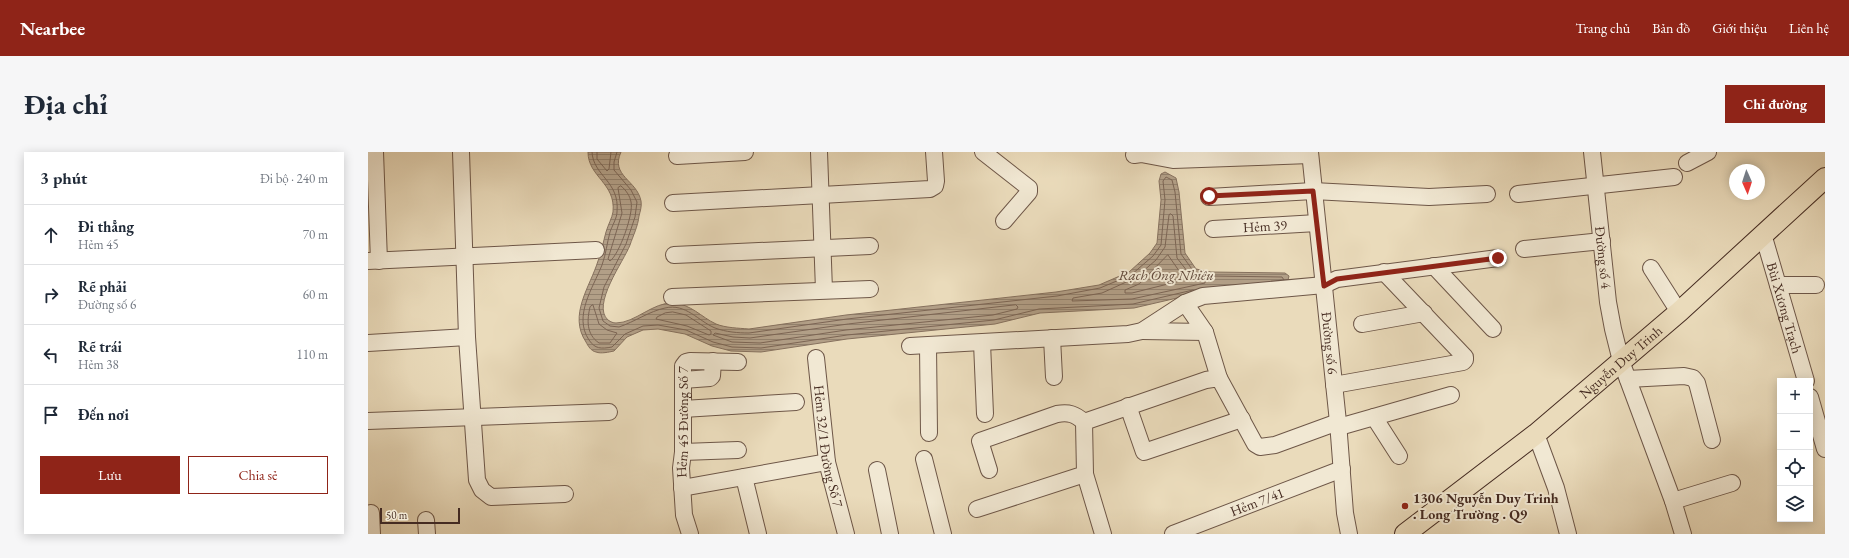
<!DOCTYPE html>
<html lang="vi">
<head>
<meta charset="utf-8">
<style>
  :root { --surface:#fff; --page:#f6f6f7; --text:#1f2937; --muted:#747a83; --line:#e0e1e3; --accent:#8f2418 }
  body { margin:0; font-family:"EB Garamond",serif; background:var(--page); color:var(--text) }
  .controls { position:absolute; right:12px; bottom:12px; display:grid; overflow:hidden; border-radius:0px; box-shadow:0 2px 10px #0003 }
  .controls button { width:36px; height:36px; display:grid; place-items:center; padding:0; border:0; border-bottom:1px solid var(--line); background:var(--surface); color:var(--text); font:20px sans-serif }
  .compass { position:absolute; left:1361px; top:12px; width:36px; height:36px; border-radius:50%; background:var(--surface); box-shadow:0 2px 10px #0003; rotate:177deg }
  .scale { position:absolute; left:12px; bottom:10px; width:80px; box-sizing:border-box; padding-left:4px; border:2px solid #452b21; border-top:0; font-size:11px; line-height:14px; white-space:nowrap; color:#452b21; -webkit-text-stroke:3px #f1e8d3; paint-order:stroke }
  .stop { position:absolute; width:12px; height:12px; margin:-9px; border:3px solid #8f2418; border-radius:50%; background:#fff }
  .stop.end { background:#8f2418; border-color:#fff; box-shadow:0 1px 4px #0008 }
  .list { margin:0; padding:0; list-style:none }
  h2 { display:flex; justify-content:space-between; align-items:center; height:52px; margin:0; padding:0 16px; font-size:17px }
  h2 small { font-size:13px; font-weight:400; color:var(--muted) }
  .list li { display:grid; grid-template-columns:26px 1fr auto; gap:12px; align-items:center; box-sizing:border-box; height:60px; padding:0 16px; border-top:1px solid var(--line) }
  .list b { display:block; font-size:15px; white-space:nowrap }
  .list p { margin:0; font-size:13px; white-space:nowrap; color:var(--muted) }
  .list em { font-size:13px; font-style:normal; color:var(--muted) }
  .actions { display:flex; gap:8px; padding:12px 16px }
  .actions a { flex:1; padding:9px 0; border:1px solid var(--accent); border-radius:0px; text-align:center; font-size:14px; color:var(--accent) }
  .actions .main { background:var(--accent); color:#fff }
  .icon { flex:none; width:22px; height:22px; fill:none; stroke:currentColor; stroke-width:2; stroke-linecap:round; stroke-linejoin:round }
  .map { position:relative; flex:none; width:1457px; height:382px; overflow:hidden; border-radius:0px }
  header { display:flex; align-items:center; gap:24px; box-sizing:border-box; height:56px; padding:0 20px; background:var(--accent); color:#fff }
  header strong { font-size:19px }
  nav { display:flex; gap:22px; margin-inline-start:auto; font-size:14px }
  .intro { display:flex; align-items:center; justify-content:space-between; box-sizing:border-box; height:96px; padding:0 24px }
  h1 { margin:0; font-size:28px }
  .button { padding:10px 18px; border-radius:0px; background:var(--accent); color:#fff; font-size:14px; font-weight:700 }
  main { display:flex; gap:24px; padding:0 24px }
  aside { flex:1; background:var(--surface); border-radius:0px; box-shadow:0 2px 10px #0003 }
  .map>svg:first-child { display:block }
  .water { fill:url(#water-rules); stroke:#86715e }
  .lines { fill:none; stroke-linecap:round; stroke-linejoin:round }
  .shore { stroke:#7c6554; stroke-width:1 }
  .minor-casing { stroke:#6e5748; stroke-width:18 }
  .major-casing { stroke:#452b21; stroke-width:22 }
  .minor { stroke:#f1e8d3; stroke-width:16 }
  .major { stroke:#eadbbb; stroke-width:20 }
  .route { stroke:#8f2418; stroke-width:5 }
  .poi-dot { fill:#8f2418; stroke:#f1e8d3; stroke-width:1.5 }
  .labels { text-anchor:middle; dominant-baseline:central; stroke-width:4; stroke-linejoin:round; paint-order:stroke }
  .street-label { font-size:14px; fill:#452b21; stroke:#f1e8d3 }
  .poi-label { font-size:14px; font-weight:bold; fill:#452b21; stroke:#f1e8d3; text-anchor:start }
  .water-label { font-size:15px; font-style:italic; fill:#60483a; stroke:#f1e8d3 }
</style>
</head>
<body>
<header>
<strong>Nearbee</strong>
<nav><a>Trang chủ</a><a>Bản đồ</a><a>Giới thiệu</a><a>Liên hệ</a></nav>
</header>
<div class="intro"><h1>Địa chỉ</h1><a class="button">Chỉ đường</a></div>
<main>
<aside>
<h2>3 phút<small>Đi bộ · 240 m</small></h2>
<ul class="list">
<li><svg class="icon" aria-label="ahead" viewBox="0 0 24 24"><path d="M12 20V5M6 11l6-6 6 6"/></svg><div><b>Đi thẳng</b><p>Hẻm 45</p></div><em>70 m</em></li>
<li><svg class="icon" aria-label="right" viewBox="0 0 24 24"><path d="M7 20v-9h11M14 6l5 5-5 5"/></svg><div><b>Rẽ phải</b><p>Đường số 6</p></div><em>60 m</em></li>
<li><svg class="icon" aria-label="left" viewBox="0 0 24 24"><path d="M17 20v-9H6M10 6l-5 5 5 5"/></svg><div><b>Rẽ trái</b><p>Hẻm 38</p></div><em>110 m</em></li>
<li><svg class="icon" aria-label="arrive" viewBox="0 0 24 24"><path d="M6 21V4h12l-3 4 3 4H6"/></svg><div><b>Đến nơi</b></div></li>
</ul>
<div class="actions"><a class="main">Lưu</a><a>Chia sẻ</a></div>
</aside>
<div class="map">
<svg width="1457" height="382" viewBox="0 0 1457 382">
  <defs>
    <pattern id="water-rules" width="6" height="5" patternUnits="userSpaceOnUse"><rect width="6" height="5" fill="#b29f87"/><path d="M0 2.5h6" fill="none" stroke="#93826e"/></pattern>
  </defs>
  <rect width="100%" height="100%" fill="#eadbbb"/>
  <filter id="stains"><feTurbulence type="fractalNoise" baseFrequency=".005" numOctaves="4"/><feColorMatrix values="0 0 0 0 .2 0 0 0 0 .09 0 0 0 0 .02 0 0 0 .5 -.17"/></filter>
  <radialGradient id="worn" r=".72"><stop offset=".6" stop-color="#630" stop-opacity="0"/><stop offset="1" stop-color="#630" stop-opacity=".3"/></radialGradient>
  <path class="water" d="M220 0H253C242 24 269 28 273 49 274 54 272 60 271 64 270 74 265 84 262 93 256 109 223 153 240 168 243 170 245 171 248 171 267 171 285 150 305 151 323 152 333 165 348 172 358 176 370 176 381 177L478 163 688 140 731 133 761 120 782 101 789 91 793 48 791 29 793 22 797 20 808 26 811 40 817 101 828 117 843 120 917 121 921 124 920 128 822 143 766 156 672 161 627 172 479 187 393 200 363 199 344 194 317 182 290 177 275 178 259 185 246 199C241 200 233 202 228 200 223 199 220 194 218 190 200 163 222 135 230 109 234 100 235 90 238 80 240 73 244 66 245 60 248 31 220 25 220 0Z"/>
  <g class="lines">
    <g class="shore">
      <path d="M224 0C225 24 252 29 249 60 249 66 244 74 242 80 239 91 238 102 234 113 225 136 205 164 221 188 227 197 233 197 244 195L257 182 275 174 290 173 318 178 345 190 364 195 393 196 479 183 626 168 671 157 765 152 825 138"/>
      <polyline points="229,0 229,7 239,19 241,17 243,0"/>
      <path d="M249 0 246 10V18L263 38 269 50 267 65 258 92 236 135 231 156 235 169 242 174 251 175C266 170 282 159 297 156 318 151 330 169 347 176 358 180 370 181 381 181L479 167 689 144 732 136 763 123 785 104 793 93 797 48 795 29 798 25 804 28 807 40 813 102 826 120 843 124 914 125 916 128"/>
      <path d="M253 34C258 38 262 44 263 50 266 61 251 103 242 109L240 107 254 61 250 36Z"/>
      <polygon points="803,62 805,64 809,106 823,124 837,128 837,131 764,147 704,149 705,146 734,141 767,126 788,108 797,95 801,63"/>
      <polygon points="800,103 816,126 816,128 764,141 757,141 757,138 771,132"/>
      <path d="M225 153 231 172 239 178 249 181 242 191H231C218 182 219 168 222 155Z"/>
      <polygon points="648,153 650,155 649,157 625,163 478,178 392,191 364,190 345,183 347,181 365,185 382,186 480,172"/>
      <polygon points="305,160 318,163 343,179 343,182 341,183 319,174 288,167 289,165 297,161"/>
    </g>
    <g class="minor-casing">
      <g id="minor">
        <polyline points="7,0 11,109"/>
        <polyline points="93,0 99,185 109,328 114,338 123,345 197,342"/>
        <polyline points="451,0 456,138"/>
        <polyline points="615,0 661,36 661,40 636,69"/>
        <path id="s1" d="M942 0 970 270 977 361 981 382"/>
        <path id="s2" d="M1224 0 1240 150 1245 177 1253 209 1305 349 1315 382"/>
        <polyline points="766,3 773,2 805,8 942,3"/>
        <polyline points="309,4 377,0"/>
        <polyline points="1319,11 1340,0"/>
        <polyline points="1150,42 1306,25"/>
        <polyline points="841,45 945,39 1061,45 1119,42"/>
        <polyline points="305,51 562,37 567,34 568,29 566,0"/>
        <path id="s3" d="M845 77 949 71"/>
        <path id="s4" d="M1395 82 1438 229"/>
        <polyline points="1156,97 1234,89"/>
        <polyline points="306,103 502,94"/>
        <polyline points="0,109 228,98"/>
        <polyline points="1066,114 1125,177"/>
        <polyline points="1283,116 1311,160"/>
        <polyline points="1410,133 1448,133"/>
        <polyline points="304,145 502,137"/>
        <polyline points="994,172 1056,161"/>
        <polyline points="774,179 837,180 817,151"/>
        <polyline points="837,180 851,226"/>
        <polyline points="684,186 686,225"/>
        <polyline points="0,191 99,185"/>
        <polyline points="614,191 617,262"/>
        <polyline points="542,194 760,182 774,179 817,151 835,144 956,133 969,127 1130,106"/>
        <polyline points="560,194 561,281"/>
        <path id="s5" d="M448 206 459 310 478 382"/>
        <polyline points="1260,227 1316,224 1325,226 1329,231 1344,288"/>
        <polyline points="315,228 342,226 344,224 345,209"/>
        <polyline points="966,233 1095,210 1097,208 1097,205 1016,120"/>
        <polyline points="1442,245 1457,297"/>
        <polyline points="760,254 776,300 874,267"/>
        <polyline points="315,257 428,250"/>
        <polyline points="1006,265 1031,304"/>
        <polyline points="0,269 241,260"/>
        <polyline points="971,275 1083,243"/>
        <polyline points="1168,282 1188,336 1200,382"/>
        <polyline points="315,300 370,298"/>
        <polyline points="556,307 575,382"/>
        <polyline points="509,318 522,382"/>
        <path d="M621 318 612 289 689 262C701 260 707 262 716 270L838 228 851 226 887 292 892 295 907 293 970 270"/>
        <polyline points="717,322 735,382"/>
        <polyline points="376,325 390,382"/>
        <polyline points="314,336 459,310"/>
        <polyline points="1305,349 1364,331"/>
        <polyline points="609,357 717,322 716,270"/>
        <polyline points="3,361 4,382"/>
        <polyline points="58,368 59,382"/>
        <path id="s6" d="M322 382 316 363 313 316 315 300V214L318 210 322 209 370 210"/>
        <path id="s7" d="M805 382 974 317"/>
      </g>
    </g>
    <g class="major-casing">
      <g id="major">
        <path id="s8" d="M1037 382 1168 282 1311 160 1457 26"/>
      </g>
    </g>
    <use href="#minor" class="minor"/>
    <use href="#major" class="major"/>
  </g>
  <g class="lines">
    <polyline class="route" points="841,44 945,39 956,134 969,127 1130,106"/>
  </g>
  <circle class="poi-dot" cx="1037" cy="354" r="4"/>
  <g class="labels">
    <g class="street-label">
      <text stroke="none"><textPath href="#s3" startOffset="52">Hẻm 39</textPath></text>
      <text stroke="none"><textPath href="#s2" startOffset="106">Đường số 4</textPath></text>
      <text stroke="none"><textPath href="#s4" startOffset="77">Bùi Xương Trạch</textPath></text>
      <text stroke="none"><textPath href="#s1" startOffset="192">Đường số 6</textPath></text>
      <text stroke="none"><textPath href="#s8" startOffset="276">Nguyễn Duy Trinh</textPath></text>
      <text stroke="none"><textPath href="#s6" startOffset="113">Hẻm 45 Đường Số 7</textPath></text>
      <text stroke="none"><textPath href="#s5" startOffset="89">Hẻm 32/1 Đường Số 7</textPath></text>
      <text stroke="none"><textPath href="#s7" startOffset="90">Hẻm 7/41</textPath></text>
    </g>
    <g class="poi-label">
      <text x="1045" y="346">1306 Nguyễn Duy Trinh<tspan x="1045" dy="16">. Long Trường . Q9</tspan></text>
    </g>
    <g class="water-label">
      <text x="798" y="122">Rạch Ông Nhiêu</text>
    </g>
  </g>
  <rect width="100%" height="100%" filter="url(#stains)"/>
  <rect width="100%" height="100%" fill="url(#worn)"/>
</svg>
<div class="controls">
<button>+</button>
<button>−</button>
<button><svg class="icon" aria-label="locate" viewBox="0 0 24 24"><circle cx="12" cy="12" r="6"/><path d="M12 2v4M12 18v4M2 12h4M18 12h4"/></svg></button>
<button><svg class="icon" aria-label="layers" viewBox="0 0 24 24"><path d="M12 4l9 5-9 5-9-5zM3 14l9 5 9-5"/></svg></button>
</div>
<svg class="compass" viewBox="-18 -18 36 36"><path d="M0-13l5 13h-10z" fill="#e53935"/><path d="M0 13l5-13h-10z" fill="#747a83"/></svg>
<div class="scale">50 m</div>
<div class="stop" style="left:841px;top:44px"></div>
<div class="stop end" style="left:1130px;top:106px"></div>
</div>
</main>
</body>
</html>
